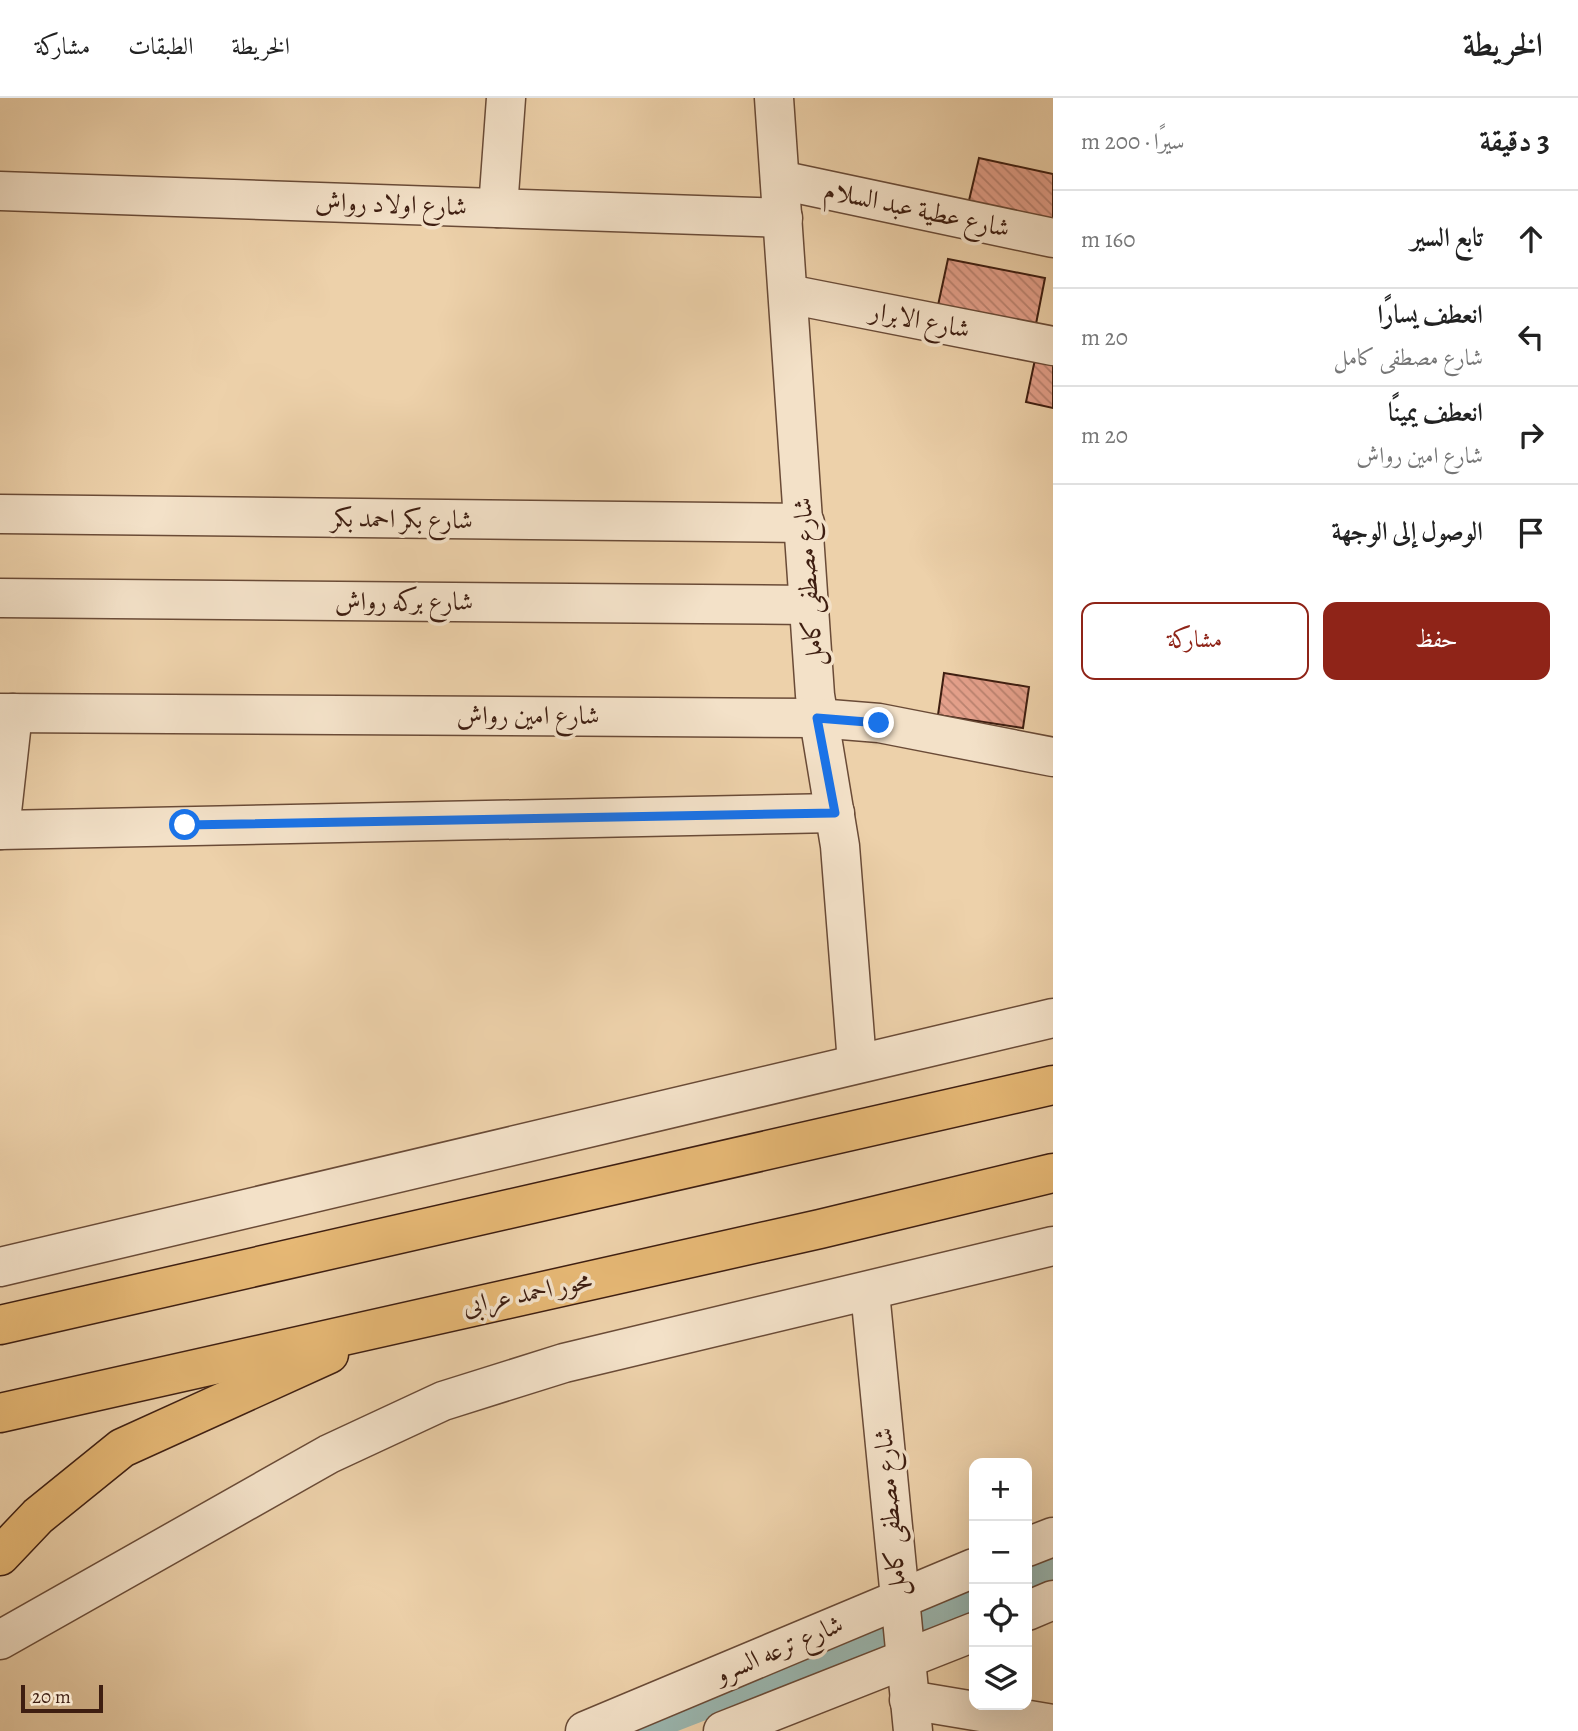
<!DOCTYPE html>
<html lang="ar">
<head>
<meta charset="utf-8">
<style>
  :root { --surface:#fff; --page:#f2f2f2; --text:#222; --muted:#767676; --line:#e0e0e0; --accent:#8f2418 }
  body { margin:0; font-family:Alegreya,Amiri,serif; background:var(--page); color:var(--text); direction:rtl }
  .controls { position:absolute; right:21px; bottom:21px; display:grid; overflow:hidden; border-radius:14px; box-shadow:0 7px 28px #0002 }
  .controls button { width:63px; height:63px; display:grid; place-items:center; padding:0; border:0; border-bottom:2px solid var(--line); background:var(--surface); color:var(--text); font:35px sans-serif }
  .scale { position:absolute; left:21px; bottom:18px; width:82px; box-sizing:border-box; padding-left:7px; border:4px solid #3e1e11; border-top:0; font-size:19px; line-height:24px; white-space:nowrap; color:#3e1e11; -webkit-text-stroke:5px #f3e1c8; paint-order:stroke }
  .stop { position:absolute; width:21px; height:21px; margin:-16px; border:5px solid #1a73e8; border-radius:50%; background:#fff }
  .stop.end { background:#1a73e8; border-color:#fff; box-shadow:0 2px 7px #0008 }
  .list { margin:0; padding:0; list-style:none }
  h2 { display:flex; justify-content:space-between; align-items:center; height:91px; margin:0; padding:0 28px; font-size:30px }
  h2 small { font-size:23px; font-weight:400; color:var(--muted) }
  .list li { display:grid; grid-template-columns:46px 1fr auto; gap:21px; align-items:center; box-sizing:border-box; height:98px; padding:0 28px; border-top:2px solid var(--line) }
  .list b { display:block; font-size:26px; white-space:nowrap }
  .list p { margin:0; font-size:23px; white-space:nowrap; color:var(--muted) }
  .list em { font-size:23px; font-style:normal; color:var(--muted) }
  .actions { display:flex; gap:14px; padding:21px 28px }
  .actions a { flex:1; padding:16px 0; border:2px solid var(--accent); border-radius:14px; text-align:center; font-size:24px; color:var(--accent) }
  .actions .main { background:var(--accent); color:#fff }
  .icon { flex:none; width:38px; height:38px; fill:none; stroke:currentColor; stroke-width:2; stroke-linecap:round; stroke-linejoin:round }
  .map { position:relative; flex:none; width:1053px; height:1633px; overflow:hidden; direction:ltr }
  header { display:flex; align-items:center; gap:42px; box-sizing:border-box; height:98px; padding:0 35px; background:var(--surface); border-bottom:2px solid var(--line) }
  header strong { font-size:33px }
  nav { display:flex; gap:38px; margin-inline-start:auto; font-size:24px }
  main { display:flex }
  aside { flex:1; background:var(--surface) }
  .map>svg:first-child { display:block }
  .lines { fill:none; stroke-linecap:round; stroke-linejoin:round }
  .canal { stroke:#9ab6af; stroke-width:28 }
  .building { fill:url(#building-back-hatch); stroke:#3e1e11; stroke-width:2 }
  .minor-casing { stroke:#6a4b37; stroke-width:41 }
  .highway-casing { stroke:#3e1e11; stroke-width:41 }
  .minor { stroke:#f3e1c8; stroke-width:38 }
  .highway { stroke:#e6b875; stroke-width:38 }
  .route { stroke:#1a73e8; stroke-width:9 }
  .labels { text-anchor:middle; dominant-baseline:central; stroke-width:7; stroke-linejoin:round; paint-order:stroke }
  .street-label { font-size:26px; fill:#3e1e11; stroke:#f3e1c8 }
</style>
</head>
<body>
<header>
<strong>الخريطة</strong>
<nav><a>الخريطة</a><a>الطبقات</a><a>مشاركة</a></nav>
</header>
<main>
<aside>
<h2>3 دقيقة<small>سيرًا · 200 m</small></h2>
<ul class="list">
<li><svg class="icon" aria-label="ahead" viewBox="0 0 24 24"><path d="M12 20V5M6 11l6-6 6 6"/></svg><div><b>تابع السير</b></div><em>160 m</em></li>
<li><svg class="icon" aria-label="left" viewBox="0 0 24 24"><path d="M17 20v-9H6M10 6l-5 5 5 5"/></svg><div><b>انعطف يسارًا</b><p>شارع مصطفى كامل</p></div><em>20 m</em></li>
<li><svg class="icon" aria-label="right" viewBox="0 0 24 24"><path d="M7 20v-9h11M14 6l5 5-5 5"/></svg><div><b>انعطف يمينًا</b><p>شارع امين رواش</p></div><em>20 m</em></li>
<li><svg class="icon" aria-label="arrive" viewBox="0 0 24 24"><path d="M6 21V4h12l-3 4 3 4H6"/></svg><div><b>الوصول إلى الوجهة</b></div></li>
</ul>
<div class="actions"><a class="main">حفظ</a><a>مشاركة</a></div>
</aside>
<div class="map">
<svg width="1053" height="1633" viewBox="0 0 1053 1633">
  <defs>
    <pattern id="building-back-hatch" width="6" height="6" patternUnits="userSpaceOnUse" patternTransform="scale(1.75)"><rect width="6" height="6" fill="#e4a08b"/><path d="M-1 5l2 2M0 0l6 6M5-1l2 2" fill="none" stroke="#ba8270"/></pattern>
  </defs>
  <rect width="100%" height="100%" fill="#edd1aa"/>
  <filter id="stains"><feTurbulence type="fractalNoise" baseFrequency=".00286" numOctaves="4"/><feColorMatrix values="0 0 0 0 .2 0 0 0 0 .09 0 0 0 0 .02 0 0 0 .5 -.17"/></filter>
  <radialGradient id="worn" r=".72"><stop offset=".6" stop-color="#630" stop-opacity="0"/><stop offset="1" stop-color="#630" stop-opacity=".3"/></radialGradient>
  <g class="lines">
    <g class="canal">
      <polyline points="1027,1483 1053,1472"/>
      <polyline points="639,1633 974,1503"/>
    </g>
  </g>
  <g class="building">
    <polygon points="979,60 1053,76 1053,129 967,111"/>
    <polygon points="948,161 1045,180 1035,231 937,212"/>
    <polygon points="1037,252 1053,256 1053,310 1026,304"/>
    <polygon points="944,575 1029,589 1023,630 938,617"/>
  </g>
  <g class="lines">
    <g class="minor-casing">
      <g id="minor">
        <polyline points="774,0 815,597 840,748 857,965"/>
        <polyline points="780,82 1053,140"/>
        <polyline points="0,93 783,120"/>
        <polyline points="498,110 506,0"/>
        <polyline points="788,196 1053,248"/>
        <polyline points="0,416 805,425"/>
        <polyline points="0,500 809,507"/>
        <polyline points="0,615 817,620 879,625 1053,659"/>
        <polyline points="0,732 835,715"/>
        <polyline points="0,732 13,615"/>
        <polyline points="0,1169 1053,920"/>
        <polyline points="870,1194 913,1633"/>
        <polyline points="1027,1449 1053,1439"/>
        <polyline points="1027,1513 1053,1502"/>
        <polyline points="0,1542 329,1356 443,1303 564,1265 1053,1148"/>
        <polyline points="909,1602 1053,1626"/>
        <polyline points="585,1633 974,1470"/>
        <polyline points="723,1633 974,1534"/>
      </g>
    </g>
    <g class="highway-casing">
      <g id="highway">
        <polyline points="0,1227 1053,987"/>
        <polyline points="0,1315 820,1131 1053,1075"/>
        <polyline points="0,1458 38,1418 122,1350 329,1256"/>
      </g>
    </g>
    <use href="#minor" class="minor"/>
    <use href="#highway" class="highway"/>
  </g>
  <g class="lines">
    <polyline class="route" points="185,727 835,715 817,620 879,625"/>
  </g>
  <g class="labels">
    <g class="street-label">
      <text transform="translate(391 106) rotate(2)">شارع اولاد رواش</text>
      <text transform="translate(917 111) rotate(12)">شارع عطية عبد السلام</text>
      <text transform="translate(920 222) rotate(11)">شارع الابرار</text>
      <text transform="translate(402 421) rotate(1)">شارع بكر احمد بكر</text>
      <text transform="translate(808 484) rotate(-94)">شارع مصطفى كامل</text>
      <text x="404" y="503">شارع بركه رواش</text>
      <text x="528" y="617">شارع امين رواش</text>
      <text transform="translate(527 1195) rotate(-12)">محور احمد عرابى</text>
      <text transform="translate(890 1414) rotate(-95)">شارع مصطفى كامل</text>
      <text transform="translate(779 1551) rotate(-23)">شارع ترعه السرو</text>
    </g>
  </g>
  <rect width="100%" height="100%" filter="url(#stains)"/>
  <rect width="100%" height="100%" fill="url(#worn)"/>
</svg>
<div class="controls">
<button>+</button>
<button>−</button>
<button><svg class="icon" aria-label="locate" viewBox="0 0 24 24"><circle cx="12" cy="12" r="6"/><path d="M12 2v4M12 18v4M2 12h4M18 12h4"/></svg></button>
<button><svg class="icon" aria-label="layers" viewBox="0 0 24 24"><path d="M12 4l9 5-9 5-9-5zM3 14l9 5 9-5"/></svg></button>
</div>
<div class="scale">20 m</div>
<div class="stop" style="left:185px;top:727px"></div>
<div class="stop end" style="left:879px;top:625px"></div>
</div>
</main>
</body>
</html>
